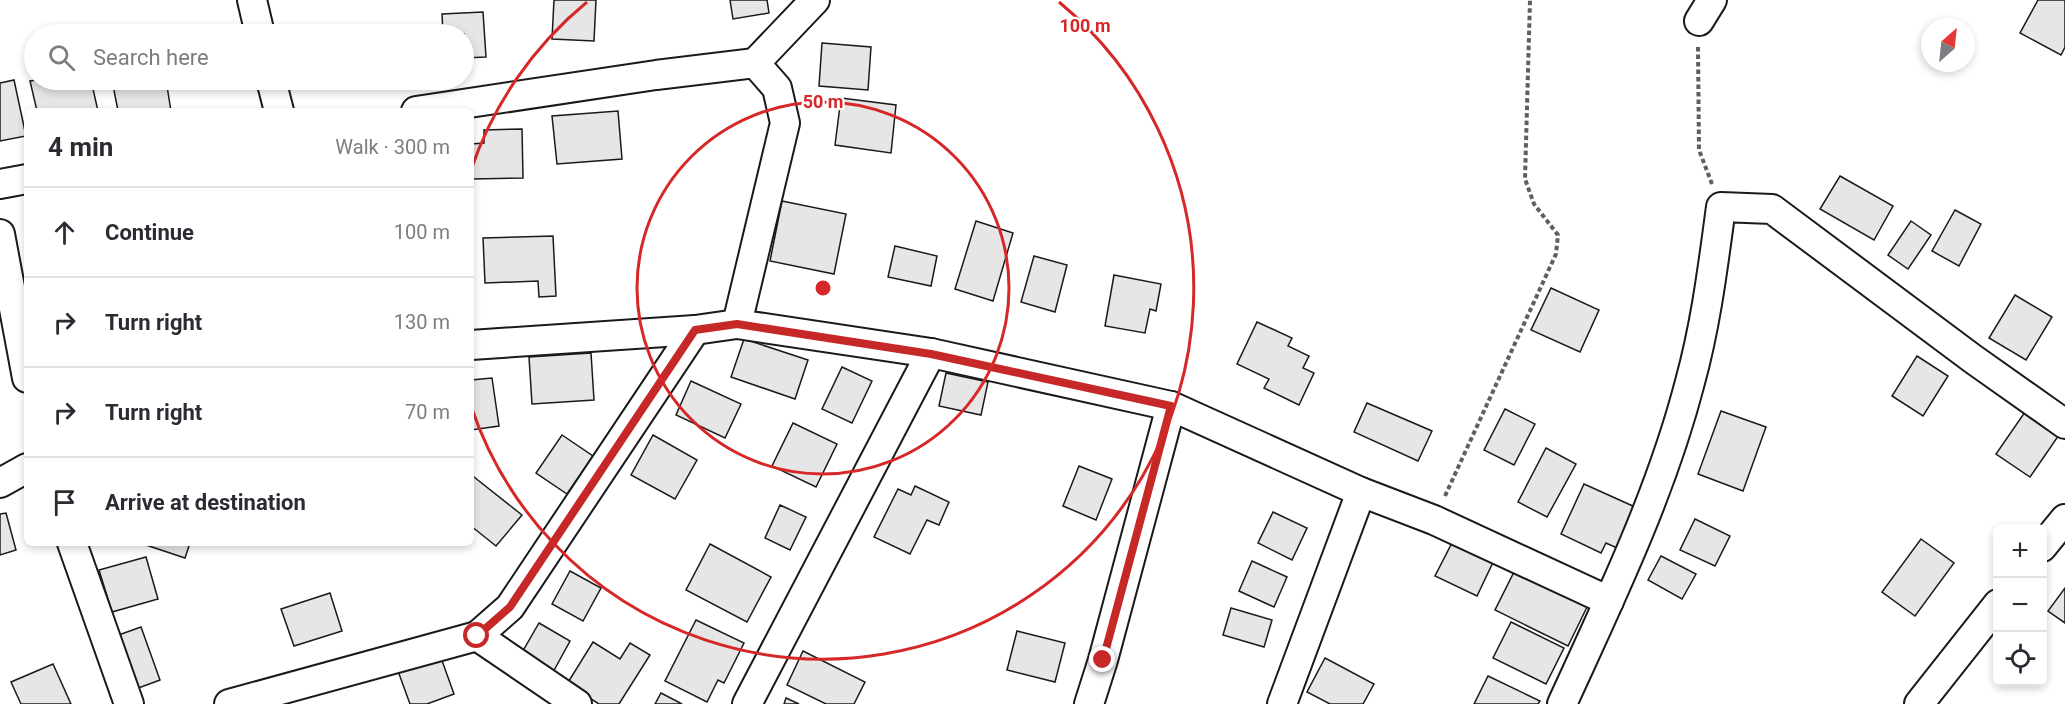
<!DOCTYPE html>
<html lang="en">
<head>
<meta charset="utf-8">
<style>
  :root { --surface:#fff; --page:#f2f2f3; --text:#2b2b33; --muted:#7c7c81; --line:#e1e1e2 }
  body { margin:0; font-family:Roboto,sans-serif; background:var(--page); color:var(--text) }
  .controls { position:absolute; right:18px; bottom:18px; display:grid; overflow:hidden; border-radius:9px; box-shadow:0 3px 9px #0003 }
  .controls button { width:54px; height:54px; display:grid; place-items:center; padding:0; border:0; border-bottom:2px solid var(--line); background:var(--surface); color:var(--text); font:30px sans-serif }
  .compass { position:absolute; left:1921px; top:18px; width:54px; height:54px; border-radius:50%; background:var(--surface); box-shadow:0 3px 9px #0003; rotate:27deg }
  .stop { position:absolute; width:18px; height:18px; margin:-14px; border:4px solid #c62828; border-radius:50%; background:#fff }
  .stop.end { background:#c62828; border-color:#fff; box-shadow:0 2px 6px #0008 }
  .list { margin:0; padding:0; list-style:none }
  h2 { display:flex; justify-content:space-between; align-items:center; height:78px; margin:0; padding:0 24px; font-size:26px }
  h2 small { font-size:20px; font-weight:400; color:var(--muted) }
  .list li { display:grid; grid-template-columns:39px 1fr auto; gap:18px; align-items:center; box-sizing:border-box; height:90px; padding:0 24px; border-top:2px solid var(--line) }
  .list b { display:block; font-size:22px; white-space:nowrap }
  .list em { font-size:20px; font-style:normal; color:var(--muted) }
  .icon { flex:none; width:33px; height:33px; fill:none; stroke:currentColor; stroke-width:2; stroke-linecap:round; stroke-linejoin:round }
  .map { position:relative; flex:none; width:2065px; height:704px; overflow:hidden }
  .search { position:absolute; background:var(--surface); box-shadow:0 3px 9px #0003; left:24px; top:24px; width:450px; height:66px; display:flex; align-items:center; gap:15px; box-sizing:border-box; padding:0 21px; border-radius:33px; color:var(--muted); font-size:22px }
  .panel { position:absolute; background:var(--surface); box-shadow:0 3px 9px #0003; left:24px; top:108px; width:450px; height:438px; border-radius:9px }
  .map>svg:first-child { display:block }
  .building { fill:#e6e6e6; stroke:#1a1a1a; stroke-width:1.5 }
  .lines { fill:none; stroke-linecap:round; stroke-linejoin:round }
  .minor-casing { stroke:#1a1a1a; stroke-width:32 }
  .path { stroke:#5f5f5f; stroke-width:4; stroke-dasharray:4.5 3; stroke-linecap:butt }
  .minor { stroke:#fff; stroke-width:28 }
  .route { stroke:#c62828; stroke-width:8 }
  .ring { fill:none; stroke:#d62828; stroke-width:3 }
  .centre { fill:#d62828; stroke:#fff; stroke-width:3 }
  .ring-label { font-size:18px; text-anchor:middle; font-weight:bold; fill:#d62828; stroke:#fff; stroke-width:4.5; stroke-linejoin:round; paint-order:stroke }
</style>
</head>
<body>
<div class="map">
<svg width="2065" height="704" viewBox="0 0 2065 704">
  <rect width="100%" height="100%" fill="#fff"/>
  <g class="building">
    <polygon points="554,0 596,0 594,41 552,39"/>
    <polygon points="730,0 767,0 769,13 733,19"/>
    <polygon points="2038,0 2065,0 2065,47 2061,55 2020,33"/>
    <polygon points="483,12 486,57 464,58 464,34 443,34 442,14"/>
    <polygon points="360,31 361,34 331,34"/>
    <polygon points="822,43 871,47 868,90 819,86"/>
    <polygon points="14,80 26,136 0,141 0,83"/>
    <polygon points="37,80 91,80 98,111 37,111 30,81"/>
    <polygon points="112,80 166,80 171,111 118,111"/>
    <polygon points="324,80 367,80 367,83 325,89"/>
    <polygon points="841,98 896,105 891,153 835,145"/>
    <polygon points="618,111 622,159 557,164 552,116"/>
    <polygon points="522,129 523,178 472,179 471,144 484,143 484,130"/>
    <polygon points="1840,176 1893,206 1874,240 1820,209"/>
    <polygon points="782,201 846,214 834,274 770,261"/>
    <polygon points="1955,210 1981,224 1959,266 1932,251"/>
    <polygon points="976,221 1013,233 993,301 955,289"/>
    <polygon points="1911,221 1931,235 1908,269 1888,255"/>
    <polygon points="553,236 556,296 539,297 538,281 485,283 483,238"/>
    <polygon points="895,246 937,256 931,286 888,277"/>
    <polygon points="1034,256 1067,265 1055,312 1021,302"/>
    <polygon points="1114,275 1161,284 1156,311 1150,309 1145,333 1105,326"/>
    <polygon points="1551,288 1599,310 1580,352 1531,330"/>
    <polygon points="2015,295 2052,317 2026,360 1989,338"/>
    <polygon points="1257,322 1292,338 1288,346 1309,356 1303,368 1314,373 1299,405 1264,388 1269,379 1237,364"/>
    <polygon points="744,339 808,360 795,399 731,377"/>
    <polygon points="591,353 594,400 532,404 529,357"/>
    <polygon points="1917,356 1948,376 1923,416 1892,396"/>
    <polygon points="842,367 872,381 852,423 822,409"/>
    <polygon points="946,373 988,382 981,415 939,406"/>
    <polygon points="492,378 499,426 471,430 471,380"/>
    <polygon points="691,381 741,404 725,438 676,415"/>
    <polygon points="1367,403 1432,431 1418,461 1354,432"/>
    <polygon points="1505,409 1535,424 1514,465 1484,450"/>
    <polygon points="1721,411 1766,427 1743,491 1698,474"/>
    <polygon points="2025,412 2059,435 2030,477 1996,454"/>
    <polygon points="793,423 837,444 816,487 772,466"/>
    <polygon points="562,435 593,456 567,494 536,473"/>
    <polygon points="653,435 697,460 675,499 631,475"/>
    <polygon points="1546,448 1576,464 1547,517 1518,502"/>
    <polygon points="1079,466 1112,479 1096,520 1063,506"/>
    <polygon points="474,477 522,515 496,546 471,526 471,509 473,506 471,504 471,481"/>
    <polygon points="1584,484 1635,507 1617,548 1606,543 1601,553 1561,534"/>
    <polygon points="915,486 949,502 939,525 927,520 910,554 874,537 898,489 911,495"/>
    <polygon points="780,505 806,517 790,550 765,538"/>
    <polygon points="1273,512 1307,528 1292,560 1258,543"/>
    <polygon points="6,513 16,550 0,555 0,514"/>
    <polygon points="1695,519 1730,536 1715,566 1680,550"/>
    <polygon points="1455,537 1496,556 1477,596 1435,576"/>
    <polygon points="1921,539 1954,563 1915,616 1882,592"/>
    <polygon points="147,543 190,543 185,558 146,545"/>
    <polygon points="710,544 771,577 747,622 686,590"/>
    <polygon points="1661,556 1696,574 1682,599 1648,580"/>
    <polygon points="146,557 158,599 112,612 99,570"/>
    <polygon points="1252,561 1287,577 1274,607 1239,591"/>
    <polygon points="570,571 601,588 583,621 552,604"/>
    <polygon points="1514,572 1589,603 1568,646 1495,610"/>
    <polygon points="2065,588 2065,623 2048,611"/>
    <polygon points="330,593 342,631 294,646 281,609"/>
    <polygon points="1231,608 1272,620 1264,647 1223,635"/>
    <polygon points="696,620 744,643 724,683 718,680 707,702 665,681"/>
    <polygon points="1511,622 1564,648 1546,684 1493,658"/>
    <polygon points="539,623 570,641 552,674 520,656"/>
    <polygon points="141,627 160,680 133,690 113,637"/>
    <polygon points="1017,631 1065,643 1055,682 1007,670"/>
    <polygon points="593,642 620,659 630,643 650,655 619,704 599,704 567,684"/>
    <polygon points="803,651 865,682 854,704 826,704 787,685"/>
    <polygon points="440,655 454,694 427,704 410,704 398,671"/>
    <polygon points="1325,658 1374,684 1363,704 1330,704 1307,692"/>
    <polygon points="53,664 71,704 21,704 11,682"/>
    <polygon points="1488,676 1540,701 1538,704 1474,704"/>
    <polygon points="661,693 682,704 655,704"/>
    <polygon points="786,698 799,704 784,704"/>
  </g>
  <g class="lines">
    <g class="minor-casing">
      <g id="minor">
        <polyline points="252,0 260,34"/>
        <polyline points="815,0 755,63 777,88 785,123 737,324 931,353 1171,406 1361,492 1434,520 1609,601"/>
        <polyline points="1699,21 1712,0"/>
        <polyline points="271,80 279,111"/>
        <polyline points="416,111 656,75 755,63"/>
        <polyline points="0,184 27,179"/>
        <polyline points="0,234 27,378"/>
        <polyline points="471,345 695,330 737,324"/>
        <polyline points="0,483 27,468"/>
        <polyline points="72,543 129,704"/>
        <polyline points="2042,547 2065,519"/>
        <polyline points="229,704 477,636"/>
        <polyline points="577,704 477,636 510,607 695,330"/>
        <polyline points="747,704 931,353"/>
        <polyline points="1089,704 1103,660 1171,406"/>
        <polyline points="1282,704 1361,492"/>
        <path d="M1562 704C1610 599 1661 494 1690 382 1706 324 1713 266 1721 207L1772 209 1973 359 2065 424"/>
        <polyline points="1919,704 1998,604"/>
      </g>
    </g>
    <g class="path">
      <polyline points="1698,47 1699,150 1712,184"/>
      <polyline points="1445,496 1556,254 1558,235 1534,204 1525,179 1530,0"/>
    </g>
    <use href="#minor" class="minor"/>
  </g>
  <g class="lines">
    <polyline class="route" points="477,636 510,607 695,330 737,324 931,354 1171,406 1103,660"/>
  </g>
  <g class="ring">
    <circle cx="823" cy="288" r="186"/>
    <path d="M471 170A371 371 0 0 1 587 2M1059 2A371 371 0 1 1 471 406"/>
  </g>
  <circle cx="823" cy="288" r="9" class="centre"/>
  <g class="ring-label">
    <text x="1085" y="32">100 m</text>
    <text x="823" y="108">50 m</text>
  </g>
</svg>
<div class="controls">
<button>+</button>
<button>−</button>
<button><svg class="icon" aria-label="locate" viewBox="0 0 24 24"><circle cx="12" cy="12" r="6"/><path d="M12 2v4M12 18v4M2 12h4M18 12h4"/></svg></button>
</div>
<svg class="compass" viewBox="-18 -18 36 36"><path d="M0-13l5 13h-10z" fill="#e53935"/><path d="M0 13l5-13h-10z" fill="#7c7c81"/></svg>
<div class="stop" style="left:477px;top:636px"></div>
<div class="stop end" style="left:1103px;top:660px"></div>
<div class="search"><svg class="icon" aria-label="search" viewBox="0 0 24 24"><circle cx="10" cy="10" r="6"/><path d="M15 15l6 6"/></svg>Search here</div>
<section class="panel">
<h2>4 min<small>Walk · 300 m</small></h2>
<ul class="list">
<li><svg class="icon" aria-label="ahead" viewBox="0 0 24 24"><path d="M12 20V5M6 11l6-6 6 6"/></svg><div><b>Continue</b></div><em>100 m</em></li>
<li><svg class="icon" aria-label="right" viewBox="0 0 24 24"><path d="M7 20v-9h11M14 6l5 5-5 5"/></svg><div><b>Turn right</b></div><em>130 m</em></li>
<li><svg class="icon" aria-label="right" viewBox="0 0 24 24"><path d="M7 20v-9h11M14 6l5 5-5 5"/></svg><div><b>Turn right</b></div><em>70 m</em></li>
<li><svg class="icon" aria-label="arrive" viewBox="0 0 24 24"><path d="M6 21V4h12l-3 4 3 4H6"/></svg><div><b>Arrive at destination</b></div></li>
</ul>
</section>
</div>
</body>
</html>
